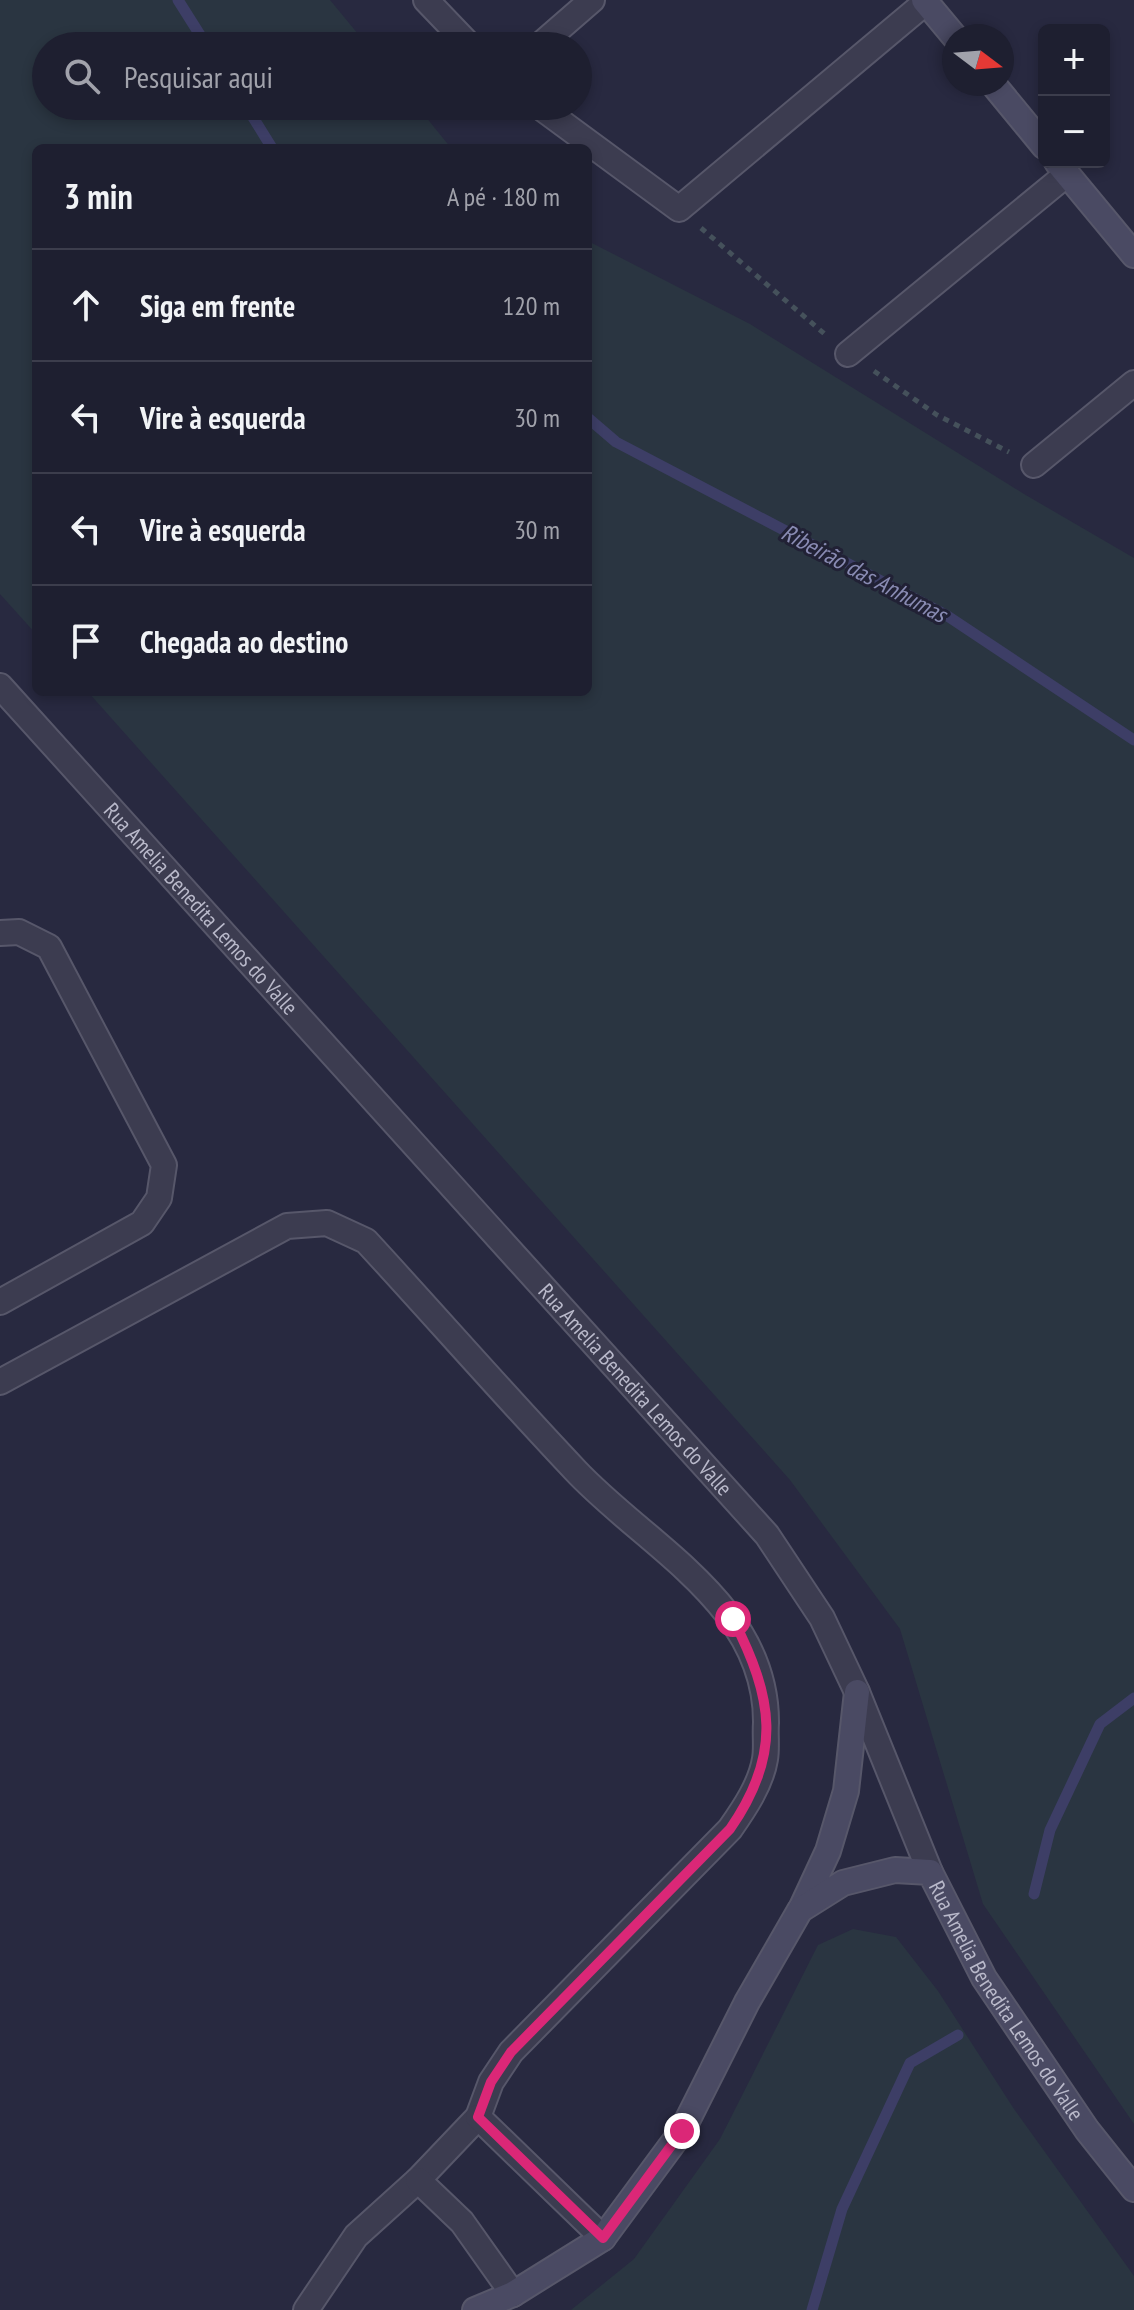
<!DOCTYPE html>
<html lang="pt">
<head>
<meta charset="utf-8">
<style>
  :root { --surface:#1e1f30; --page:#2b2c3c; --text:#f1f3f6; --muted:#a1a2ab; --line:#3c3d4c }
  body { margin:0; font-family:"PT Sans Narrow",sans-serif; background:var(--page); color:var(--text) }
  .controls { position:absolute; right:24px; top:24px; display:grid; overflow:hidden; border-radius:12px; box-shadow:0 4px 12px #0003 }
  .controls button { width:72px; height:72px; display:grid; place-items:center; padding:0; border:0; border-bottom:2px solid var(--line); background:var(--surface); color:var(--text); font:40px sans-serif }
  .compass { position:absolute; left:942px; top:24px; width:72px; height:72px; border-radius:50%; background:var(--surface); box-shadow:0 4px 12px #0003; rotate:106deg }
  .stop { position:absolute; width:24px; height:24px; margin:-18px; border:6px solid #db2777; border-radius:50%; background:#fff }
  .stop.end { background:#db2777; border-color:#fff; box-shadow:0 2px 8px #0008 }
  .list { margin:0; padding:0; list-style:none }
  h2 { display:flex; justify-content:space-between; align-items:center; height:104px; margin:0; padding:0 32px; font-size:34px }
  h2 small { font-size:26px; font-weight:400; color:var(--muted) }
  .list li { display:grid; grid-template-columns:52px 1fr auto; gap:24px; align-items:center; box-sizing:border-box; height:112px; padding:0 32px; border-top:2px solid var(--line) }
  .list b { display:block; font-size:30px; white-space:nowrap }
  .list em { font-size:26px; font-style:normal; color:var(--muted) }
  .icon { flex:none; width:44px; height:44px; fill:none; stroke:currentColor; stroke-width:2; stroke-linecap:round; stroke-linejoin:round }
  .map { position:relative; flex:none; width:1134px; height:2310px; overflow:hidden }
  .search { position:absolute; background:var(--surface); box-shadow:0 4px 12px #0003; left:32px; top:32px; width:560px; height:88px; display:flex; align-items:center; gap:20px; box-sizing:border-box; padding:0 28px; border-radius:44px; color:var(--muted); font-size:30px }
  .panel { position:absolute; background:var(--surface); box-shadow:0 4px 12px #0003; left:32px; top:144px; width:560px; height:552px; border-radius:12px }
  .map>svg:first-child { display:block }
  .green { fill:#2a3541 }
  .lines { fill:none; stroke-linecap:round; stroke-linejoin:round }
  .stream { stroke:#3d3e66; stroke-width:11 }
  .street-casing { stroke:#57576a; stroke-width:28 }
  .secondary-casing { stroke:#57576a; stroke-width:28 }
  .path { stroke:#45515b; stroke-width:5; stroke-dasharray:6 6; stroke-linecap:butt }
  .street { stroke:#3c3c50; stroke-width:24 }
  .secondary { stroke:#4a4a63; stroke-width:24 }
  .route { stroke:#db2777; stroke-width:10 }
  .labels { text-anchor:middle; dominant-baseline:central; stroke-width:6; stroke-linejoin:round; paint-order:stroke }
  .street-label { font-size:22px; fill:#b9b9ca; stroke:#212135 }
  .water-label { font-size:24px; font-style:italic; fill:#898bb3; stroke:#212135 }
</style>
</head>
<body>
<div class="map">
<svg width="1134" height="2310" viewBox="0 0 1134 2310">
  <rect width="100%" height="100%" fill="#282940"/>
  <g class="green">
    <polygon points="0,0 330,0 368,46 46,46 46,106 417,106 451,148 36,148 36,634 0,594"/>
    <polygon points="588,241 750,324 1024,494 1134,558 1134,2124 983,1904 900,1629 790,1480 88,692 588,692"/>
    <polygon points="853,1929 896,1937 938,1991 1014,2109 1134,2276 1134,2310 571,2310 634,2259 720,2139 818,1945"/>
  </g>
  <g class="lines">
    <g class="stream">
      <polyline points="178,0 207,46"/>
      <polyline points="246,106 272,148"/>
      <polyline points="588,418 616,442 946,615 1134,740"/>
      <polyline points="1034,1894 1050,1830 1100,1724 1134,1698"/>
      <polyline points="812,2310 842,2209 910,2063 958,2035"/>
    </g>
    <g class="street-casing">
      <g id="street">
        <polyline points="426,0 470,46"/>
        <polyline points="539,46 592,0"/>
        <polyline points="539,106 679,209 926,2"/>
        <polyline points="848,354 1067,174"/>
        <polyline points="1034,465 1134,383"/>
        <path id="s1" d="M0 686 767 1535 822 1618 857 1692 930 1872"/>
        <polyline points="0,933 19,932 49,947 164,1165 159,1198 142,1223 0,1302"/>
        <path d="M0 1382 287 1226 327 1223 366 1241C436 1317 504 1395 575 1470 646 1546 767 1604 766 1723 765 1734 767 1748 765 1759 761 1784 744 1809 730 1829L511 2052 491 2082 478 2117 418 2180 356 2236 306 2310"/>
        <polyline points="478,2117 603,2238"/>
        <polyline points="418,2180 462,2222 513,2294"/>
      </g>
    </g>
    <g class="secondary-casing">
      <g id="secondary">
        <polyline points="924,0 954,36"/>
        <polyline points="993,84 1044,146"/>
        <polyline points="1057,162 1134,255"/>
        <polyline points="801,1909 828,1851 846,1791 857,1692"/>
        <path id="s2" d="M475 2310 513 2294 603 2238 682 2131 747 2002 800 1910 843 1883 895 1870 930 1872 984 1978 1087 2130 1134 2189"/>
      </g>
    </g>
    <g class="path">
      <polyline points="701,228 827,336"/>
      <polyline points="874,371 937,415 1009,452"/>
    </g>
    <use href="#street" class="street"/>
    <use href="#secondary" class="secondary"/>
  </g>
  <g class="lines">
    <path class="route" d="M682 2131 603 2238 478 2117 491 2082 511 2052 730 1829C783 1753 773 1698 733 1619"/>
  </g>
  <g class="labels">
    <g class="street-label">
      <text stroke="none"><textPath href="#s1" startOffset="300">Rua Amelia Benedita Lemos do Valle</textPath></text>
      <text stroke="none"><textPath href="#s1" startOffset="948">Rua Amelia Benedita Lemos do Valle</textPath></text>
      <text stroke="none"><textPath href="#s2" startOffset="820">Rua Amelia Benedita Lemos do Valle</textPath></text>
    </g>
    <g class="water-label">
      <text transform="translate(864 573) rotate(28)">Ribeirão das Anhumas</text>
    </g>
  </g>
</svg>
<div class="controls">
<button>+</button>
<button>−</button>
</div>
<svg class="compass" viewBox="-18 -18 36 36"><path d="M0-13l5 13h-10z" fill="#e53935"/><path d="M0 13l5-13h-10z" fill="#a1a2ab"/></svg>
<div class="stop" style="left:733px;top:1619px"></div>
<div class="stop end" style="left:682px;top:2131px"></div>
<div class="search"><svg class="icon" aria-label="search" viewBox="0 0 24 24"><circle cx="10" cy="10" r="6"/><path d="M15 15l6 6"/></svg>Pesquisar aqui</div>
<section class="panel">
<h2>3 min<small>A pé · 180 m</small></h2>
<ul class="list">
<li><svg class="icon" aria-label="ahead" viewBox="0 0 24 24"><path d="M12 20V5M6 11l6-6 6 6"/></svg><div><b>Siga em frente</b></div><em>120 m</em></li>
<li><svg class="icon" aria-label="left" viewBox="0 0 24 24"><path d="M17 20v-9H6M10 6l-5 5 5 5"/></svg><div><b>Vire à esquerda</b></div><em>30 m</em></li>
<li><svg class="icon" aria-label="left" viewBox="0 0 24 24"><path d="M17 20v-9H6M10 6l-5 5 5 5"/></svg><div><b>Vire à esquerda</b></div><em>30 m</em></li>
<li><svg class="icon" aria-label="arrive" viewBox="0 0 24 24"><path d="M6 21V4h12l-3 4 3 4H6"/></svg><div><b>Chegada ao destino</b></div></li>
</ul>
</section>
</div>
</body>
</html>
